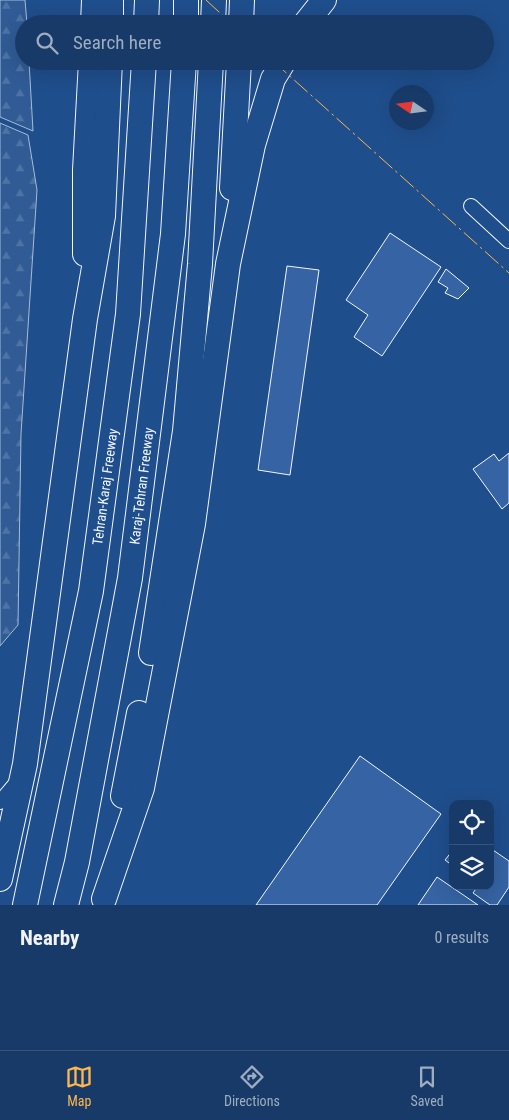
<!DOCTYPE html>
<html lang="en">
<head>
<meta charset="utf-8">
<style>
  :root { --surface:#173a69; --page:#244571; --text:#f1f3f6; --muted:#9eadc0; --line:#36547d; --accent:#ffb74d }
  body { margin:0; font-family:"Roboto Condensed",sans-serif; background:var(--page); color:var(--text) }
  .controls { position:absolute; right:15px; bottom:15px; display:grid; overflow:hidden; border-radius:10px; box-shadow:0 5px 20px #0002 }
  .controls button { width:45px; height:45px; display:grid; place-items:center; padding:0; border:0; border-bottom:1px solid var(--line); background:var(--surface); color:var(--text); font:25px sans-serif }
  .compass { position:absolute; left:389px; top:85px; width:45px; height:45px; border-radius:50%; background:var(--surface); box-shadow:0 5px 20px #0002; rotate:283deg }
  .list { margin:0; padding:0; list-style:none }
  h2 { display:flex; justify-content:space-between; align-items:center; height:65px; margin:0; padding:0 20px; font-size:21px }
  h2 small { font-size:16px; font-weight:400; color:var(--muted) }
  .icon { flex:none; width:28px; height:28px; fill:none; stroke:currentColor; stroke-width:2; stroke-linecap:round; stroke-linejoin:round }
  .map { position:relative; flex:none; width:509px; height:905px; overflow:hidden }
  .search { position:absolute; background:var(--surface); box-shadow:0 5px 20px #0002; left:15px; right:15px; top:15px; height:55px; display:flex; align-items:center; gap:12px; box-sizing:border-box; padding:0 18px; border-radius:28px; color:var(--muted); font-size:19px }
  .sheet { height:145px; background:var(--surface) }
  nav { display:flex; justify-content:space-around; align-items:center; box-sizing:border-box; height:70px; border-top:1px solid var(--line); background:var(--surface); font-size:14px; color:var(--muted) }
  nav a { display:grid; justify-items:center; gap:2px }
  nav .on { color:var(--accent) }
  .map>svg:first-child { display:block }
  .forest { fill:url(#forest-firs); stroke:#a8bbd7 }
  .building { fill:#3563a3; stroke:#f2f6ff }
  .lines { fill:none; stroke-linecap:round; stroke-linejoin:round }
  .minor-casing { stroke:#f2f6ff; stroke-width:16 }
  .motorway-casing { stroke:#f2f6ff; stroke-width:26 }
  .minor { stroke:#1f4e8c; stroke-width:14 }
  .motorway { stroke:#1f4e8c; stroke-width:24 }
  .power { stroke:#ffb74d; stroke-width:1; stroke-dasharray:18 4 2.5 4; stroke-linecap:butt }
  .labels { text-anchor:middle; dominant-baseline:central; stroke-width:4; stroke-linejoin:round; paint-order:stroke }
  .street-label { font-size:14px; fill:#f2f6ff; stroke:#1f4e8c }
</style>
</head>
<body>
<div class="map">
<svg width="509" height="905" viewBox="0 0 509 905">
  <defs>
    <pattern id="forest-firs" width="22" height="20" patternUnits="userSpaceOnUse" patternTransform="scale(1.25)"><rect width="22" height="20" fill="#305b95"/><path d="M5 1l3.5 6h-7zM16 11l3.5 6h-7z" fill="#4e73a5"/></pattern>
  </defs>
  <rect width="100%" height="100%" fill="#1f4e8c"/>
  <g class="forest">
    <polygon points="0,0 25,0 27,24 24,24 24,61 29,61 33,131 0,117"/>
    <polygon points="0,123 28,135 37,190 21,434 18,625 0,646"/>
  </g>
  <g class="building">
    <polygon points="390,233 441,267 382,356 354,337 368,315 346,300"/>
    <polygon points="287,266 319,270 290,475 258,470"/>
    <polygon points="446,269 469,288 458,299 445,293 448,288 438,282"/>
    <polygon points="509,453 509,503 502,509 473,469 494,454 499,461"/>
    <polygon points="360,756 441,814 377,905 256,905"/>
    <polygon points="490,848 509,861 509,887 497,905 490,905 473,893 478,886 490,886"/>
    <polygon points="453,850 453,866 445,860"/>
    <polygon points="437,877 478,905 418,905"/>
  </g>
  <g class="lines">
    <g class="minor-casing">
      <g id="minor">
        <polyline points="471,206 509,241"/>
        <polyline points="0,802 17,782"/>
      </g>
    </g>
    <g class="motorway-casing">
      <g id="motorway">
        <polyline points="93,24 94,0"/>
        <polyline points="111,24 111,0"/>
        <polyline points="146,24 147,0"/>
        <polyline points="186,24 186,0"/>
        <polyline points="213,24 214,0"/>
        <polyline points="241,24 242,0"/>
        <polyline points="305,24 324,0"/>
        <polyline points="232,188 239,61"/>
        <polyline points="85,254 85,170 91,61"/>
        <polyline points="151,653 185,431 200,264 211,61"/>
        <polyline points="123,796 139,713"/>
        <polyline points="0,879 25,764 85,319 103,216 110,61"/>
        <polyline points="104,899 142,788 193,524 228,264 253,145 273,79 284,61"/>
        <path id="s1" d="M25 905 91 591 128 314 144 61"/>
        <path id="s2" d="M66 905 77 862 130 578 173 234 184 61"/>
      </g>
    </g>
    <use href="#minor" class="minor"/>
    <use href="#motorway" class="motorway"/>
    <g class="power">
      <polyline points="206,0 232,24"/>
      <polyline points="273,61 509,273"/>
    </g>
  </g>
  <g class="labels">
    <g class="street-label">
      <text stroke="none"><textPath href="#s1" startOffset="426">Tehran-Karaj Freeway</textPath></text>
      <text stroke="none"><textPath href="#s2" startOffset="426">Karaj-Tehran Freeway</textPath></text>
    </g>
  </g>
</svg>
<div class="controls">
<button><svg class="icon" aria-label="locate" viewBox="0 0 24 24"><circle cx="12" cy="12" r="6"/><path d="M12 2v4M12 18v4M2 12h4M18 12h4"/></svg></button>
<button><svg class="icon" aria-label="layers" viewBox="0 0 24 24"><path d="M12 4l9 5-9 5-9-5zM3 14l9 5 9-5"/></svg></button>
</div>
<svg class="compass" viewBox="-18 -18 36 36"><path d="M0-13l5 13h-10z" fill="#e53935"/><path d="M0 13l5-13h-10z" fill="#9eadc0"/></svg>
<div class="search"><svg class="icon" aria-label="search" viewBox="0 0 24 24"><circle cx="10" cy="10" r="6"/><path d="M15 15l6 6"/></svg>Search here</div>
</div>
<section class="sheet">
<h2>Nearby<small>0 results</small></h2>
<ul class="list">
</ul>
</section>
<nav>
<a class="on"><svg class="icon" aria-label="map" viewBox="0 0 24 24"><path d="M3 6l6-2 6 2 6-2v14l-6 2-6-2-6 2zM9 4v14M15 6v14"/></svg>Map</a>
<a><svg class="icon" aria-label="directions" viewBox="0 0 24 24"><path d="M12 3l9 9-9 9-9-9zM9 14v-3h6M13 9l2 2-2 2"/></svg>Directions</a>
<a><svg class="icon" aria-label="saved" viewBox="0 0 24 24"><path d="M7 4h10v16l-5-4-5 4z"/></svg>Saved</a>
</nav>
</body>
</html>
